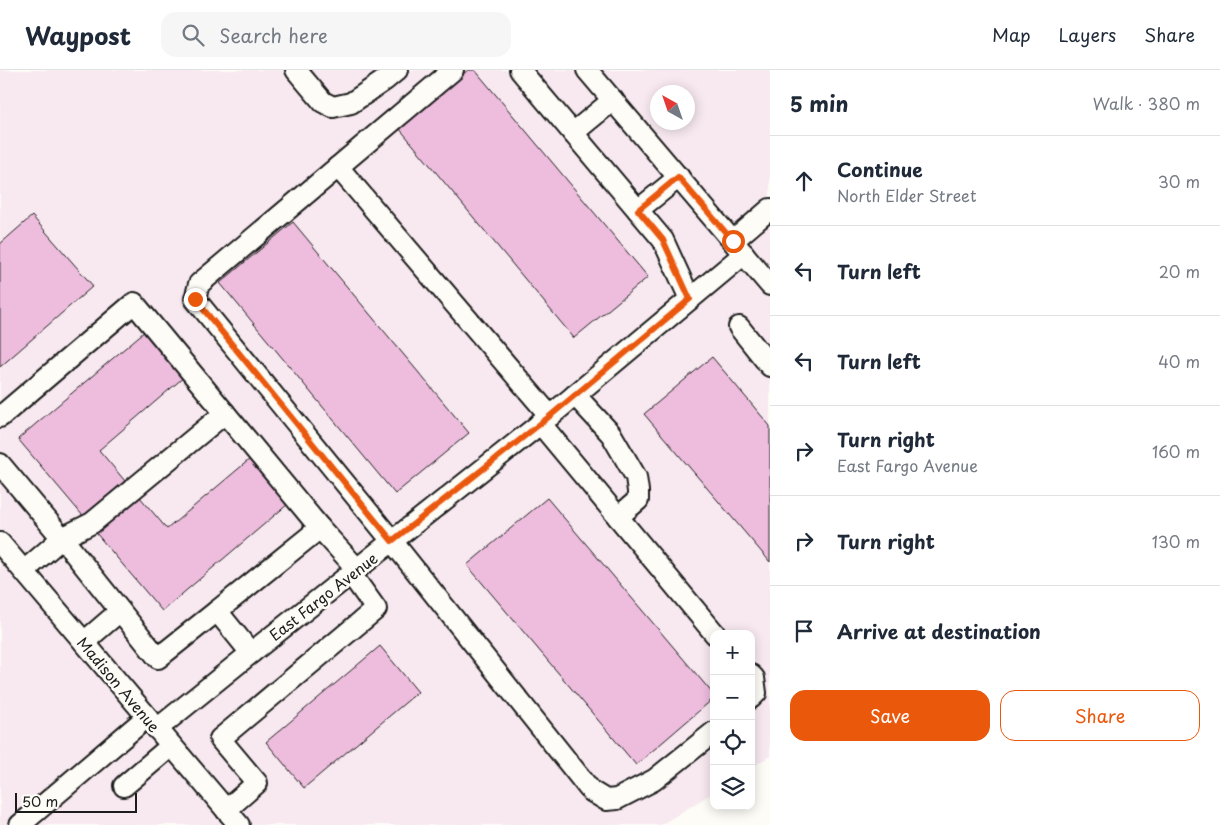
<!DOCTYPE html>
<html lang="en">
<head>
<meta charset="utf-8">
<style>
  :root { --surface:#fff; --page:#f6f6f7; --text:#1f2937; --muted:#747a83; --line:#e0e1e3; --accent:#ea580c }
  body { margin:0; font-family:"Playpen Sans",sans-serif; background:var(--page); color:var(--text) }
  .controls { position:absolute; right:15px; bottom:15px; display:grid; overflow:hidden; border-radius:10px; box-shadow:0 2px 12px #0003 }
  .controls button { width:45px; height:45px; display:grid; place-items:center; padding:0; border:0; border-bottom:1px solid var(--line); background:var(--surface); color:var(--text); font:25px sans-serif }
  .compass { position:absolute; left:650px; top:15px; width:45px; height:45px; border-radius:50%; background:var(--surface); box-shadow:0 2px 12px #0003; rotate:320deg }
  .scale { position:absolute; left:15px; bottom:12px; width:122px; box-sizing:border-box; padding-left:5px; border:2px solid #1c1c1c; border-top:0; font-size:14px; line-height:18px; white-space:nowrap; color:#1c1c1c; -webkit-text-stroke:4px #fdfcf7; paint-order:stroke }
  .stop { position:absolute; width:15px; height:15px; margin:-11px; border:4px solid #ea580c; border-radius:50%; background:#fff }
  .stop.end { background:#ea580c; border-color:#fff; box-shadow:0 1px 5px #0008 }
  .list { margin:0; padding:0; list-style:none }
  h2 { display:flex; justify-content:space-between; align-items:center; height:65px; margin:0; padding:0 20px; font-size:21px }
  h2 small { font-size:16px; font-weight:400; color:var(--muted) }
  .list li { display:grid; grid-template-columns:32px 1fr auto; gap:15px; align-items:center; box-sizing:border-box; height:90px; padding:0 20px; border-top:1px solid var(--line) }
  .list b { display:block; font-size:19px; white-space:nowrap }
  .list p { margin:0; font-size:16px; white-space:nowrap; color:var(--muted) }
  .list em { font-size:16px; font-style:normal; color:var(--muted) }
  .actions { display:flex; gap:10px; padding:15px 20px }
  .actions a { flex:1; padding:11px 0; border:1px solid var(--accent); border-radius:15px; text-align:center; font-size:18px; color:var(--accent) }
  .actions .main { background:var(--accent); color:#fff }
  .icon { flex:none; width:28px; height:28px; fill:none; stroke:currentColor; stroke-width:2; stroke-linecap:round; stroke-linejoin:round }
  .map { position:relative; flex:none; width:770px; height:755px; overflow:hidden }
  header { display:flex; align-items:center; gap:30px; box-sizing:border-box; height:70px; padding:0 25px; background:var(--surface); border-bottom:1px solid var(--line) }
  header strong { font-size:24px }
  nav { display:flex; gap:28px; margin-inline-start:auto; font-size:18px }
  .search { width:350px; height:45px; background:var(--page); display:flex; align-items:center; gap:12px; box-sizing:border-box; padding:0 18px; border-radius:15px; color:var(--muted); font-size:19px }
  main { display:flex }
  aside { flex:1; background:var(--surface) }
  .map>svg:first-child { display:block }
  .built { fill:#f8e9f0; fill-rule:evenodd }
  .building { fill:#eebdde; stroke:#1c1c1c }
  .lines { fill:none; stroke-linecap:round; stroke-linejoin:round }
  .minor-casing { stroke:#1c1c1c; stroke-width:24 }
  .minor { stroke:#fdfcf7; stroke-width:20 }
  .route { stroke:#ea580c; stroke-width:6 }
  .labels { text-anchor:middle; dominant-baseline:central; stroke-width:5; stroke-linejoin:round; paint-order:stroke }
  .street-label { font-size:15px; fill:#1c1c1c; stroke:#fdfcf7 }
</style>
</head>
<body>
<header>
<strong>Waypost</strong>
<div class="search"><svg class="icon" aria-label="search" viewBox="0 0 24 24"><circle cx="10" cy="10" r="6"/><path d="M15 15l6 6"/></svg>Search here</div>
<nav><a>Map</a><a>Layers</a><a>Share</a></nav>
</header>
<main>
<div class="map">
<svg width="770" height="755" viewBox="0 0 770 755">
  <rect width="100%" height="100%" fill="#fdfcf7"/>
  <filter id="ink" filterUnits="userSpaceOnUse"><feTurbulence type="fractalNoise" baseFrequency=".02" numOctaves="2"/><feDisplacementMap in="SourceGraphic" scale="10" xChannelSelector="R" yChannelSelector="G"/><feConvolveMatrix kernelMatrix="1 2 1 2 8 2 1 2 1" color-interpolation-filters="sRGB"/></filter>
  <g filter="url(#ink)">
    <path class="built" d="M0 0H770V686L751 698V564H714V722L661 755H0ZM658 22H688V52H658Z"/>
    <g class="building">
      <polygon points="468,0 475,0 648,207 574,268 399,58"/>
      <polygon points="32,146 93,216 0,297 0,174"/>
      <polygon points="293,152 469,363 395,424 220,213"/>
      <polygon points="145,261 184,307 99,380 125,411 83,446 18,369"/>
      <polygon points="712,287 770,356 770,492 644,344"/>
      <polygon points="250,389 288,434 162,541 96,463 139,426 167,459"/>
      <polygon points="547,428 714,625 714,628 636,695 467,495"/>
      <polygon points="380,576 418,622 304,718 266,672"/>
    </g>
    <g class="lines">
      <g class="minor-casing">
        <g id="minor">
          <polyline points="296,0 323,32 333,37 351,33 385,10 397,0"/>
          <polyline points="453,0 199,214 195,229 392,471 591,721 606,730 617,729 654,710 714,662"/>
          <polyline points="520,0 663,170 690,229"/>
          <polyline points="587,0 770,215"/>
          <polyline points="573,63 613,30"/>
          <polyline points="338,97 550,346"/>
          <polyline points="638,140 679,107"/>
          <polyline points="733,171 770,139"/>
          <polyline points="739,257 770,296"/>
          <polyline points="575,325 611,364 636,407 638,421 638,430 618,447"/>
          <polyline points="0,347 134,233 320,458"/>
          <polyline points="540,353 715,564"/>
          <polyline points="0,394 62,468 158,588 217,541"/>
          <polyline points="0,473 239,755"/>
          <polyline points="24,501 62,468 92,453 225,343"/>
          <polyline points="84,572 120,541"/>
          <polyline points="251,583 217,541 320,458 357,499"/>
          <polyline points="751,605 754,608 756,623 751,628"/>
          <polyline points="157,659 251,583 550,346 744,184"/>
          <polyline points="124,716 171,676"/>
          <polyline points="226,740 257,713 220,669 376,539 351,504"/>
          <polyline points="20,755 147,647"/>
        </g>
      </g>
      <use href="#minor" class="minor"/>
    </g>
  </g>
  <g class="lines" filter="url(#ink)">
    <polyline class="route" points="195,229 392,471 550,346 690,229 663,170 638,140 678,107 733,171"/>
  </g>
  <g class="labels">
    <g class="street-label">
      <text transform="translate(323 526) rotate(-38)">East Fargo Avenue</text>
      <text transform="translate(119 614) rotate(50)">Madison Avenue</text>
    </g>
  </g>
</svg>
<div class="controls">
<button>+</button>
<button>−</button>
<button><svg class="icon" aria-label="locate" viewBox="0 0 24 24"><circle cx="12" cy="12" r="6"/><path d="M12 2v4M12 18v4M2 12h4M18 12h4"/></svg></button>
<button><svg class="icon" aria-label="layers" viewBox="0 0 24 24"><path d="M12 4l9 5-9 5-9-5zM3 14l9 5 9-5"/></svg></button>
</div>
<svg class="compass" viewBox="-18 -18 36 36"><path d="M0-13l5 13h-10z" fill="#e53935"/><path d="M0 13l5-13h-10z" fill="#747a83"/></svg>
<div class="scale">50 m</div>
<div class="stop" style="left:733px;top:171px"></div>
<div class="stop end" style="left:195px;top:229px"></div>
</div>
<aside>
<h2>5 min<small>Walk · 380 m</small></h2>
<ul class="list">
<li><svg class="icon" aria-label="ahead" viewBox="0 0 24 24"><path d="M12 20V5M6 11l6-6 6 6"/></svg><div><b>Continue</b><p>North Elder Street</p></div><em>30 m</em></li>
<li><svg class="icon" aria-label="left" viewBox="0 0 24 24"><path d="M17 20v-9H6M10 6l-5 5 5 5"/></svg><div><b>Turn left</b></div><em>20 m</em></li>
<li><svg class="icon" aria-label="left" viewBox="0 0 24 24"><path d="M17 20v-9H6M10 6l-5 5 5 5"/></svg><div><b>Turn left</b></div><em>40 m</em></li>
<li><svg class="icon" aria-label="right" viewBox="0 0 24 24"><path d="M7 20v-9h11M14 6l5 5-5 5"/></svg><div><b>Turn right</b><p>East Fargo Avenue</p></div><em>160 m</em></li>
<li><svg class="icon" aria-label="right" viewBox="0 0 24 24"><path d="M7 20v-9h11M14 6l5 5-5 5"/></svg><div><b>Turn right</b></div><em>130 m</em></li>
<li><svg class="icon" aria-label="arrive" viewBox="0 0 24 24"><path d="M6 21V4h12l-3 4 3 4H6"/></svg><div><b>Arrive at destination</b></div></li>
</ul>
<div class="actions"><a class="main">Save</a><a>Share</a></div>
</aside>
</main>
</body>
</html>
